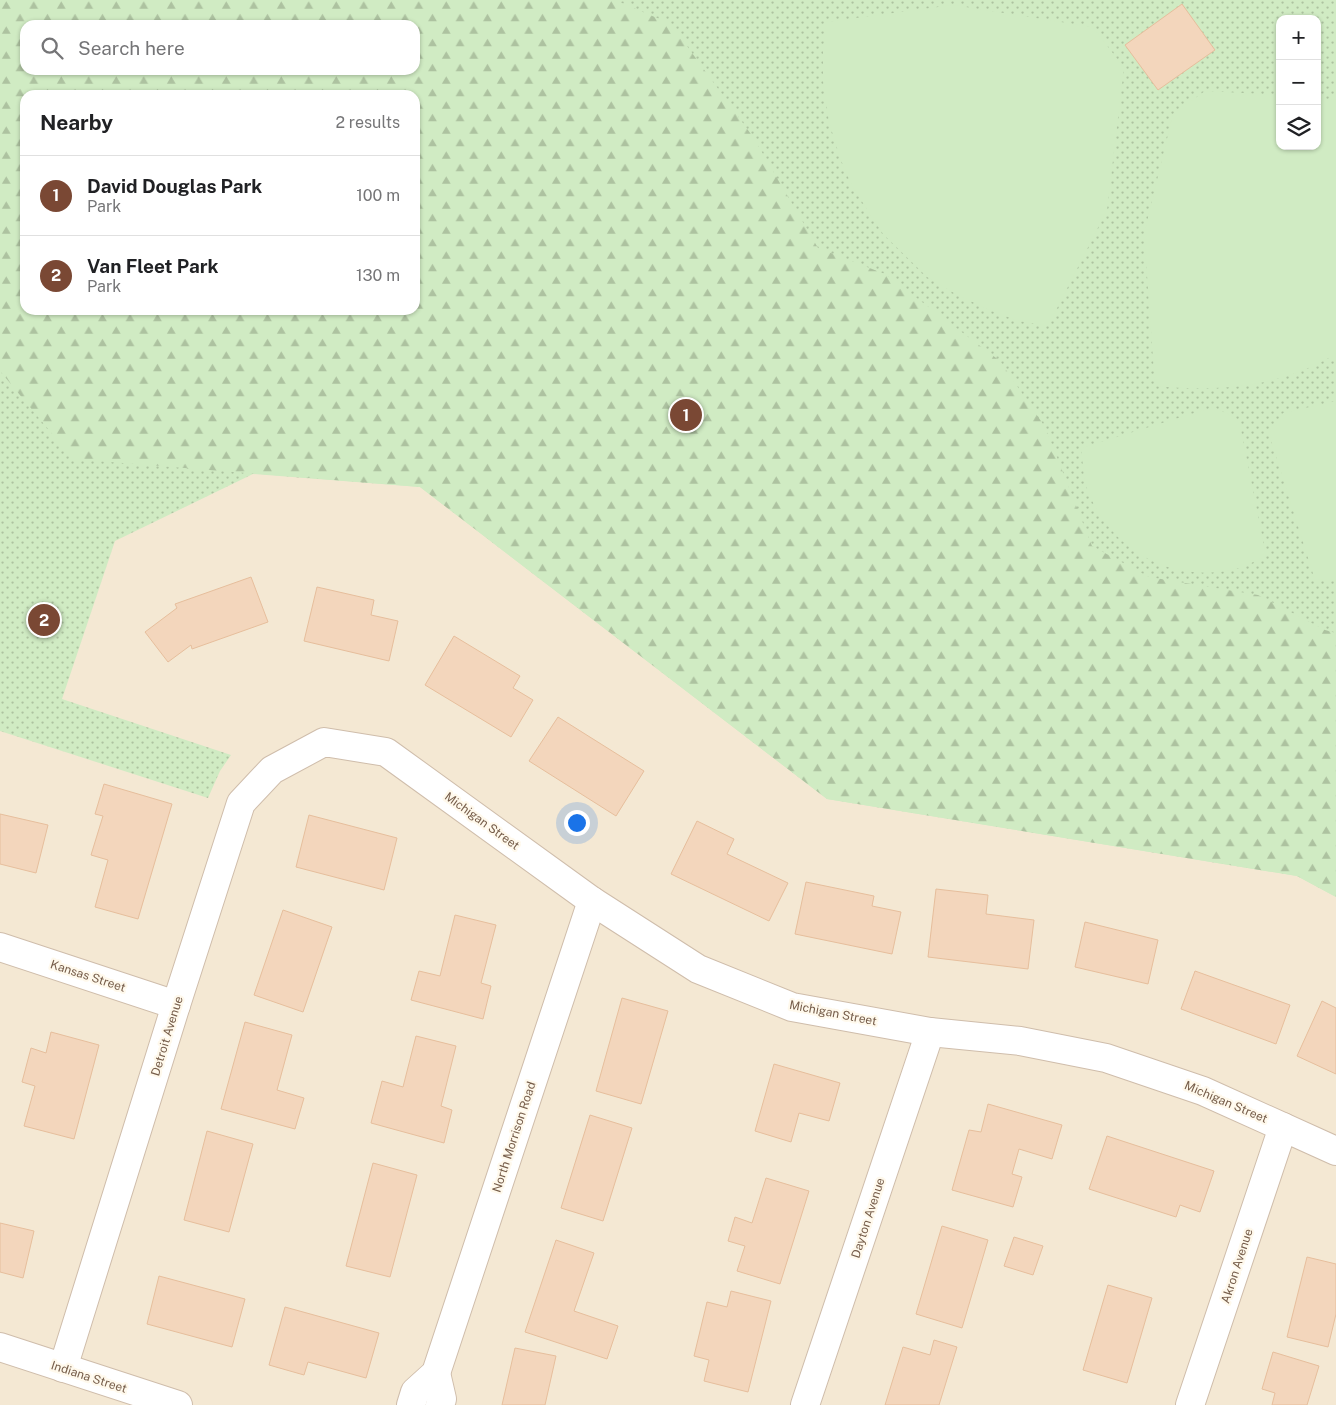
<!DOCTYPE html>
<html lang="en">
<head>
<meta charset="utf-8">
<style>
  :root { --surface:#fff; --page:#f2f2f2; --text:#202124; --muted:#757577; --line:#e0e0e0; --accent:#7a4834 }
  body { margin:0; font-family:"Public Sans",sans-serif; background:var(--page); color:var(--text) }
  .controls { position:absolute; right:15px; top:15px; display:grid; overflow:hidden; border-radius:10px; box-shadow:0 1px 4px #0004 }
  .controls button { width:45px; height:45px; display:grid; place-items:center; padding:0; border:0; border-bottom:1px solid var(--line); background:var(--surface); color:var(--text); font:25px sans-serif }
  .you { position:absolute; left:576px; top:822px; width:18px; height:18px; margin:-12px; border:4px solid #fff; border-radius:50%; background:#1a73e8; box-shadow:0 0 0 8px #1a73e833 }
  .badge { display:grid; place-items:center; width:32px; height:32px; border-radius:50%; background:var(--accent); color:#fff; font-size:16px; font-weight:700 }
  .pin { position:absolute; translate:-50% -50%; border:2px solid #fff; box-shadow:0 1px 5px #0006 }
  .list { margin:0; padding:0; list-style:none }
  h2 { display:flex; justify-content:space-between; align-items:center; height:65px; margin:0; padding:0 20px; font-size:21px }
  h2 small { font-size:16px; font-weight:400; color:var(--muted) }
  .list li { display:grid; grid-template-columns:32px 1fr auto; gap:15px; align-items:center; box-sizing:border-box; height:80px; padding:0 20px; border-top:1px solid var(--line) }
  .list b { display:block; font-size:19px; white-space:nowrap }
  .list p { margin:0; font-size:16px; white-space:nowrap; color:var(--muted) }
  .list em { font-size:16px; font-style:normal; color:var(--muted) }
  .icon { flex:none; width:28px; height:28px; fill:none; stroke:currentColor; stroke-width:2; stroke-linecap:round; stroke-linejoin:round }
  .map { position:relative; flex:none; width:1336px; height:1405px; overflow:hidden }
  .search { position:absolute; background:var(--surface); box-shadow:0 1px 4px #0004; left:20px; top:20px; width:400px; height:55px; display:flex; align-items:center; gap:12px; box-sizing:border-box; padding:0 18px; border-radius:15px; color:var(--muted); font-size:19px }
  .panel { position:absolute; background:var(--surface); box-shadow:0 1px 4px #0004; left:20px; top:90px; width:400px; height:225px; border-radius:15px }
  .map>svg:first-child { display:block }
  .residential { fill:#f4e8d3; fill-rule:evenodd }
  .green { fill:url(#green-dots); fill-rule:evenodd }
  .forest { fill:url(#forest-firs); fill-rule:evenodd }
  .pitch { fill:#d0ebc3 }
  .building { fill:#f3d6bc; stroke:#e6be9c }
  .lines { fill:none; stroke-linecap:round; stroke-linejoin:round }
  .minor-casing { stroke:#cfbdab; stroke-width:30 }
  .minor { stroke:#fff; stroke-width:28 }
  .labels { text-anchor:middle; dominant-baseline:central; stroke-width:4.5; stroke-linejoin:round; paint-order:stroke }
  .street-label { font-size:12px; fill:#765d4a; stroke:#fff9ec }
</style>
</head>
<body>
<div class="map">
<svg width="1336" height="1405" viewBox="0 0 1336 1405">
  <defs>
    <pattern id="green-dots" width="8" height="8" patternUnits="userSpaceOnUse" patternTransform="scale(1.25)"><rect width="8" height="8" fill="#d0ebc3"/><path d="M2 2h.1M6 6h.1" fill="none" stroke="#adc2a0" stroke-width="1.8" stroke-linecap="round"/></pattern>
    <pattern id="forest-firs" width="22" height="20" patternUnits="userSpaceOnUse" patternTransform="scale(1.25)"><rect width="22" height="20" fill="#d0ebc3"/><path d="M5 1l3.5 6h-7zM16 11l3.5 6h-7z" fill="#adc2a0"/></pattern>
  </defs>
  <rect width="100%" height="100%" fill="#fdf5e5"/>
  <path class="residential" d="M0 0H1336V1405H0ZM1280 19H1317V146H1280ZM25 25H415V70H25ZM25 95H415V310H25Z"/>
  <path class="green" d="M0 0H1336V897L1297 876 827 799 420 487 253 474 115 541 62 699 231 755 220 771 208 798 0 731ZM1280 19H1317V146H1280ZM25 25H415V70H25ZM25 95H415V310H25Z"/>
  <path class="forest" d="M0 0H615L671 24 753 137 818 248 885 274 1000 361 1045 427 1092 546 1149 577 1258 595 1325 630 1336 633V897L1297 876 827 799 420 487 73 459 0 371ZM25 25H415V70H25ZM25 95H415V310H25Z"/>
  <g class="pitch">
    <polygon points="953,5 1093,27 1124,68 1107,210 1048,326 1019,321 989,310 954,293 927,277 883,234 852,186 840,158 829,122 823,81 823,51 826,22"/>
    <path d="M1205 91 1280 95V146H1317V98L1336 100V354C1278 388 1220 392 1155 386L1144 234 1173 114Z"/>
    <polygon points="1336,401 1336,579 1315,580 1269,434 1283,413"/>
    <path d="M1214 407 1239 420 1266 556C1255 561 1243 568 1231 570 1167 583 1107 547 1086 486 1083 475 1083 460 1081 448Z"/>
  </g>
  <g class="building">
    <polygon points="1182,4 1215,50 1158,90 1125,45"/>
    <polygon points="251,577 268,622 192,649 191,645 168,662 145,632 177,608 175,604"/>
    <polygon points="317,587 374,600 371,615 398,621 389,661 304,641"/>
    <polygon points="454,636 520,676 513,688 533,700 511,737 425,685"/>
    <polygon points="558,717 644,771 616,816 529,761"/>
    <polygon points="104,784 172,804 138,919 95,907 108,860 91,855 103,816 95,814"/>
    <polygon points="0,814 48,825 36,873 0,864"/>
    <polygon points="309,815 397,838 384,890 296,867"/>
    <polygon points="697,821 734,839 727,854 788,883 769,921 671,874"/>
    <polygon points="806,882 874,896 872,906 901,912 892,954 795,934"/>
    <polygon points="936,889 988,895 986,914 1034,920 1028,969 928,957"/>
    <polygon points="283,910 332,927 303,1012 254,995"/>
    <polygon points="455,915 496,925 481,983 491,986 483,1019 411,1000 419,971 440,976"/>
    <polygon points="1085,922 1158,940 1148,984 1075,967"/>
    <polygon points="1195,971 1290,1005 1276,1044 1181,1009"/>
    <polygon points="622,998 668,1011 641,1104 596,1091"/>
    <polygon points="1322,1001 1336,1008 1336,1074 1297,1056"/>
    <polygon points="245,1022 292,1035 277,1090 304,1098 295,1129 221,1109"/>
    <polygon points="51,1032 99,1045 74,1139 24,1126 35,1086 22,1082 31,1048 46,1053"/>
    <polygon points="416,1036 456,1046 441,1106 452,1110 444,1143 371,1123 382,1081 403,1087"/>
    <polygon points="774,1064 840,1083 829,1121 799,1113 791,1142 755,1131"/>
    <polygon points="988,1104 1062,1125 1052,1159 1019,1149 1012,1174 1022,1177 1013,1207 952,1190 969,1130 981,1132"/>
    <polygon points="590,1115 632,1128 603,1221 561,1208"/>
    <polygon points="207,1131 253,1144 229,1232 184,1220"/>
    <polygon points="1107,1136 1214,1171 1200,1212 1180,1205 1176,1217 1089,1189"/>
    <polygon points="373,1163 417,1175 390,1277 346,1266"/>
    <polygon points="766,1178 809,1191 780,1284 737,1271 745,1246 728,1241 735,1217 752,1223"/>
    <polygon points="0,1223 34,1231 23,1278 0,1272"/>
    <polygon points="942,1226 988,1240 962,1328 916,1314"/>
    <polygon points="1014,1237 1043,1246 1033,1275 1004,1266"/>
    <polygon points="556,1240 594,1253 574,1311 618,1326 607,1359 525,1332"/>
    <polygon points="1307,1257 1336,1264 1336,1314 1328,1347 1287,1337"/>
    <polygon points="159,1276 245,1299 232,1347 147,1324"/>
    <polygon points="1108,1285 1152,1298 1127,1383 1083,1370"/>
    <polygon points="731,1291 771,1301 748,1392 704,1381 709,1360 694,1356 707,1302 727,1307"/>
    <polygon points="285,1307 379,1333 366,1378 308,1362 304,1375 269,1365"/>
    <polygon points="934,1340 957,1347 939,1405 885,1405 903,1347 930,1355"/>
    <polygon points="515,1348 556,1356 545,1405 502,1405"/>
    <polygon points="1273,1352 1319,1366 1307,1405 1272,1405 1275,1393 1262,1389"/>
  </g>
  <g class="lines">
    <g class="minor-casing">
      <g id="minor">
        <polyline points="0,947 176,1005"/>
        <polyline points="0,1347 178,1405"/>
        <polyline points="63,1368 176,1005 241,803 272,770 324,742 386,752 592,901 698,969 792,1007 930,1032 1020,1041 1106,1058 1203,1091 1336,1151"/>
        <polyline points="436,1373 442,1399 440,1405"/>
        <polyline points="411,1405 415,1392 436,1373 592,901"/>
        <polyline points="805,1405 930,1032"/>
        <polyline points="1190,1405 1283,1127"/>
      </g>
    </g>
    <use href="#minor" class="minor"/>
  </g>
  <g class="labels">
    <g class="street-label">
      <text transform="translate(482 821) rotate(36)">Michigan Street</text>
      <text transform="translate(88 976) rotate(18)">Kansas Street</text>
      <text transform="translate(833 1013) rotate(11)">Michigan Street</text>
      <text transform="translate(167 1036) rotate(-73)">Detroit Avenue</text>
      <text transform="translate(1226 1102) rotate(23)">Michigan Street</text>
      <text transform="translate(514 1137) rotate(-72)">North Morrison Road</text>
      <text transform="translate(868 1218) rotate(-72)">Dayton Avenue</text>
      <text transform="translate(1237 1266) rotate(-72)">Akron Avenue</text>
      <text transform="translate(89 1377) rotate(18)">Indiana Street</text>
    </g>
  </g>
</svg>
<div class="controls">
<button>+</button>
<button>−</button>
<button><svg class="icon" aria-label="layers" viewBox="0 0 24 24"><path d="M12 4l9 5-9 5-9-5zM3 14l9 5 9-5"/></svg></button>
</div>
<div class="you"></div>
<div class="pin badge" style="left:686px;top:415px">1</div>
<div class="pin badge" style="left:44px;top:620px">2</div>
<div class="search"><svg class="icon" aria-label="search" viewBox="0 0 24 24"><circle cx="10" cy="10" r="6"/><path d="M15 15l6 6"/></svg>Search here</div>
<section class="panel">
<h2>Nearby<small>2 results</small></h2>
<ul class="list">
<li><span class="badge">1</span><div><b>David Douglas Park</b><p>Park</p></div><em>100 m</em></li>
<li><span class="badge">2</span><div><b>Van Fleet Park</b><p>Park</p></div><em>130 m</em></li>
</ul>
</section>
</div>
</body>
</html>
